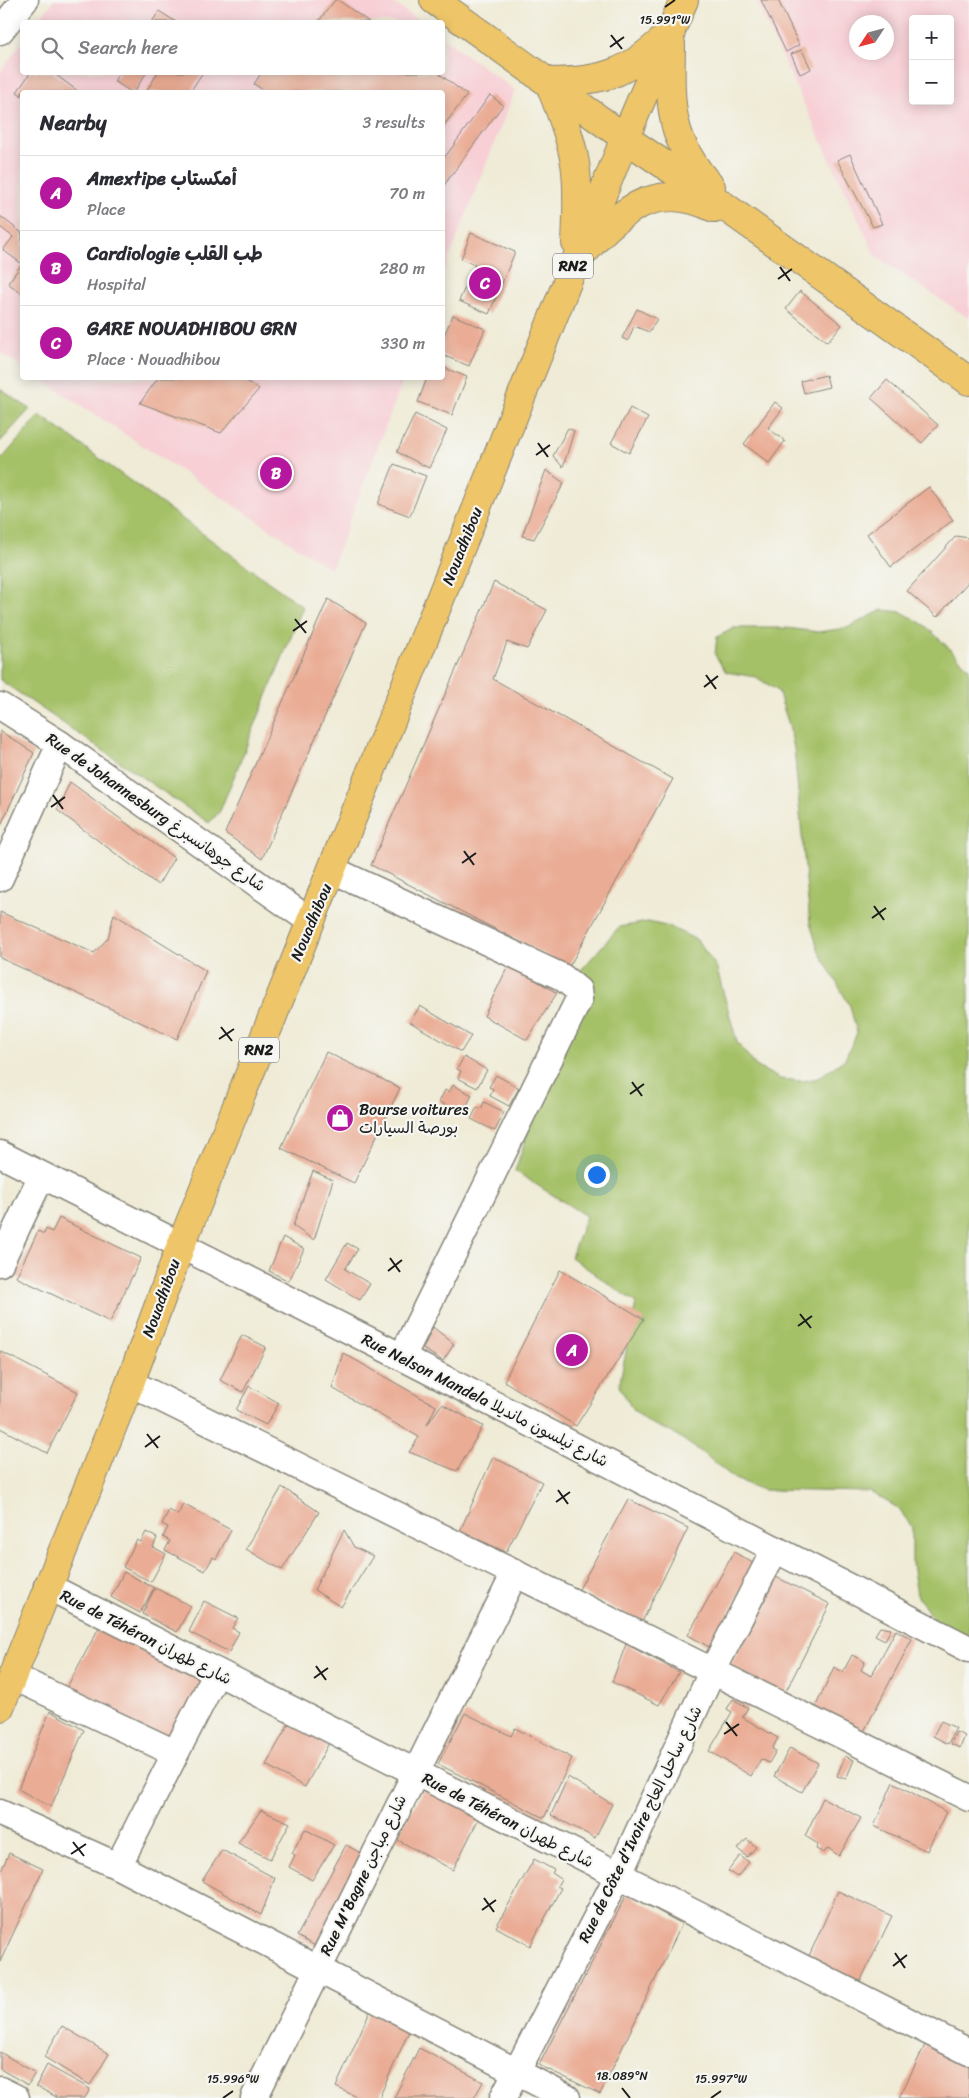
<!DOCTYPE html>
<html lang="en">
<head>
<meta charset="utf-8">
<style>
  :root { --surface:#fff; --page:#f7f7f7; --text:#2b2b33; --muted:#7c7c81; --line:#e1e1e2; --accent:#b5179e }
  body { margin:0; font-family:Sriracha,"Playpen Sans Arabic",sans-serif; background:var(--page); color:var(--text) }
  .controls { position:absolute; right:15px; top:15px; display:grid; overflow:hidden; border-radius:5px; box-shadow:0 2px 12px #0003 }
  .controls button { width:45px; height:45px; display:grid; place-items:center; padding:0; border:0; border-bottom:1px solid var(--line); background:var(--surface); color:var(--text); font:25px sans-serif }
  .compass { position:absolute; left:849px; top:15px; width:45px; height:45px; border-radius:50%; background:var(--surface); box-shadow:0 2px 12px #0003; rotate:234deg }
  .you { position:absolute; left:596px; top:1174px; width:18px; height:18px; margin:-12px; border:4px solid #fff; border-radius:50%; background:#1a73e8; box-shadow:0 0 0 8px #1a73e833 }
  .badge { display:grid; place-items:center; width:32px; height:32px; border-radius:50%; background:var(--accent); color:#fff; font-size:16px; font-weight:700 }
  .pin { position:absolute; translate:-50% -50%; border:2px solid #fff; box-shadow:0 1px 5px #0006 }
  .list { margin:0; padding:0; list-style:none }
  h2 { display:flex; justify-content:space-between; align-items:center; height:65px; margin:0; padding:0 20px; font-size:21px }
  h2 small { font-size:16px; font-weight:400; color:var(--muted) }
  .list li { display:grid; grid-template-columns:32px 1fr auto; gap:15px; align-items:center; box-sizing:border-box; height:75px; padding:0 20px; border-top:1px solid var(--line) }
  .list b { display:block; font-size:19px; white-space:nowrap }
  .list p { margin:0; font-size:16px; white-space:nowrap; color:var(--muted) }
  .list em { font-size:16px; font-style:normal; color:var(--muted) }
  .icon { flex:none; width:28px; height:28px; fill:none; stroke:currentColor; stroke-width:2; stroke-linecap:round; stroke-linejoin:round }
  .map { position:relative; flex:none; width:969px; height:2098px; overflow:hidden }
  .search { position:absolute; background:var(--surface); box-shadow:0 2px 12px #0003; left:20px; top:20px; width:425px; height:55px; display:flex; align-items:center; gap:12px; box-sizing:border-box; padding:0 18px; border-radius:5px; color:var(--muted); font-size:19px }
  .panel { position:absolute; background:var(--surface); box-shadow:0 2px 12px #0003; left:20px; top:90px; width:425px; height:290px; border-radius:5px }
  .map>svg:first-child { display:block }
  .built { fill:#f7cfd5; fill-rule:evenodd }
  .green { fill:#a5c168; stroke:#606e42 }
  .building { fill:#eaac94 }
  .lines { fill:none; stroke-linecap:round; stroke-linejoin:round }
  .minor-casing { stroke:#868479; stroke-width:29 }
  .major-casing { stroke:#868479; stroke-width:30 }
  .highway-casing { stroke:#868479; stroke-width:30 }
  .minor { stroke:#fff; stroke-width:26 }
  .major { stroke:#eec569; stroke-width:28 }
  .highway { stroke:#eec569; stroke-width:28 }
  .ticks { fill:none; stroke:#1c1c1c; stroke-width:2 }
  .labels { text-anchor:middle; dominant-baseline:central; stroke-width:4.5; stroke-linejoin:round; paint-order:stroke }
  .shield { fill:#f6f6f2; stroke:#5d5d5c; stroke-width:1 }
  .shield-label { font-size:15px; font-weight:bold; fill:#1c1c1c }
  .street-label { font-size:16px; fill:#1c1c1c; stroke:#f6f6f2 }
  .poi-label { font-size:16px; fill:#1c1c1c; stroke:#f6f6f2; text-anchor:start }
  .ticks-label { font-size:12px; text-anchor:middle; fill:#1c1c1c; stroke:#f6f6f2; stroke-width:4.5; stroke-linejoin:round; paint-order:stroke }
</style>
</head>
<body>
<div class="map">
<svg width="969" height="2098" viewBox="0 0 969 2098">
  <rect width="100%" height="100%" fill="#f6f6f2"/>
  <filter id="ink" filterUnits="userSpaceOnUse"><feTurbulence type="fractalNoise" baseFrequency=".02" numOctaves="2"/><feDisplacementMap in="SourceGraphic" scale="10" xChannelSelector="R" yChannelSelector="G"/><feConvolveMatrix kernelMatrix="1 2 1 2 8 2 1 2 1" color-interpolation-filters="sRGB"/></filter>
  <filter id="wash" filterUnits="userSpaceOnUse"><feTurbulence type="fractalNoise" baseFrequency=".0096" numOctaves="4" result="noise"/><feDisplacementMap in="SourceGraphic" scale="20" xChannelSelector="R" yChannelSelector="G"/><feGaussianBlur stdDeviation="1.12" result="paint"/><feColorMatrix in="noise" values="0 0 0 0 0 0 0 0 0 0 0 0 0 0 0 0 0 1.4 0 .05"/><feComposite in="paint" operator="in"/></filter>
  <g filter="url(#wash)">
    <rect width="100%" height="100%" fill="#efebd6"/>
    <g class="built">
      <polygon points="54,0 389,0 421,22 37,22"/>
      <path d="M755 0H969V318L876 257ZM913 19H950V101H913ZM856 22H886V52H856Z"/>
      <polygon points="443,38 515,90 443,274 442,92 22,92 22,367 0,352 0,72 22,42 22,72 442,72"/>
      <polygon points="39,378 404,378 331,569"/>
    </g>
    <g class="green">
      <polygon points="0,389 30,409 0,442"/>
      <polygon points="40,415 303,607 220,811 209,823 0,680 0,461"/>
      <polygon points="882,610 902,612 926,626 969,668 969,1644 935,1622 917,1595 912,1564 912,1527 898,1508 870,1492 763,1490 735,1479 704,1454 675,1434 650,1423 633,1410 619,1386 636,1303 571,1257 586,1216 515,1171 582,969 619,927 648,922 670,927 697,940 716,966 737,1042 756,1066 780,1079 803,1081 818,1078 845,1059 857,1033 850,1006 819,952 810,923 794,748 789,725 778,691 756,677 726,672 715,655 717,637 734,628 787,628 818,632 847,628"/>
    </g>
    <g id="blocks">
      <g class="building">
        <polygon points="335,0 338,0 369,22 318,22"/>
        <polygon points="761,0 778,0 799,45 786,52"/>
        <polygon points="159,11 176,22 152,22"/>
        <polygon points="802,50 811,69 800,74 791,54"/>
        <polygon points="31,72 52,72 79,92 22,92 22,96 17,92"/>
        <polygon points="120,72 147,72 134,92 131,92 114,81"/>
        <polygon points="158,72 203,72 190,92 146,92"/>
        <polygon points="262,72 437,72 467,95 442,128 442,92 266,92 254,84"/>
        <polygon points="490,95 503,105 442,188 442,155 445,157"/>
        <polygon points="850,154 882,224 873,227 837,160"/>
        <polygon points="0,216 22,233 22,294 8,283 22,264 3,250 13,237 0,227"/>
        <polygon points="471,233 515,252 489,314 459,301 475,265 461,259"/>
        <polygon points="800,291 842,325 827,342 786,309"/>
        <polygon points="637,309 657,319 649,332 634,326 628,341 622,338"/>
        <polygon points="453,315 485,329 469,366 442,355 442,340"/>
        <polygon points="442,367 467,377 452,415 418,402 427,378 442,378"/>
        <polygon points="826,375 829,387 804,393 801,381"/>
        <polygon points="158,378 241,378 259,389 221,433 140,403"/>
        <polygon points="887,380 938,425 922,443 871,398"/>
        <polygon points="775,402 783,408 768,428 785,441 769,463 744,444"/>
        <polygon points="630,408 648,418 629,453 611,443"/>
        <polygon points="415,414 447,430 429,468 397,452"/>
        <polygon points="568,428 574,431 563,467 553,456"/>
        <polygon points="394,464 426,476 410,516 378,504"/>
        <polygon points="546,470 564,483 534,539 522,536"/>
        <polygon points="929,487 953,520 891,567 867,534"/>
        <polygon points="956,536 969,538 969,581 937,617 907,591"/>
        <polygon points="494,582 547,610 527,649 507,642 493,679 673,779 569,967 371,865"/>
        <polygon points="328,599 366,623 262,859 225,833"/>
        <polygon points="0,731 34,753 0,827"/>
        <polygon points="70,782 174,858 158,885 57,810"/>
        <polygon points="0,912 94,953 108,938 114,914 206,971 177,1039 0,958"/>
        <polygon points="509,964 557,993 527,1040 484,1016"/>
        <polygon points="420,1006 471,1036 461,1052 410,1022"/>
        <polygon points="326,1052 400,1088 354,1183 281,1148"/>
        <polygon points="464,1057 487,1070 477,1088 458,1078 461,1071 457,1069"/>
        <polygon points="496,1075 519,1088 509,1106 490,1096 493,1089 489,1087"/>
        <polygon points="453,1085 472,1095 463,1114 439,1102 445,1090 449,1092"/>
        <polygon points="484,1102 504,1112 495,1131 471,1119 477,1107 481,1109"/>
        <polygon points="313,1171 333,1180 314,1240 293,1226"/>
        <polygon points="59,1218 141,1258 110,1322 16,1277 38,1231 44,1234 46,1229 52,1232"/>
        <polygon points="283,1237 304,1249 289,1281 269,1271"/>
        <polygon points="347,1243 358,1249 345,1269 370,1284 360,1300 326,1279"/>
        <polygon points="560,1270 644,1319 576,1426 504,1381"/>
        <polygon points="433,1327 454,1344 443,1361 423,1349"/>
        <polygon points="242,1335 266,1347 243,1392 220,1380"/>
        <polygon points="0,1351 78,1392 47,1453 0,1428"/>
        <polygon points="343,1353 436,1406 427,1425 442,1404 483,1426 457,1471 409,1452 419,1437 332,1388"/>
        <polygon points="249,1386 279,1403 266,1425 236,1410"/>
        <polygon points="493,1457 542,1482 506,1552 460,1531"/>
        <polygon points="282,1487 319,1512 282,1570 246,1549"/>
        <polygon points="628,1499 688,1528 642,1622 578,1591"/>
        <polygon points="183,1504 231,1530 216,1559 213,1557 205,1571 165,1550 170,1541 163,1537 168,1527 162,1524 169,1510 178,1515"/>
        <polygon points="344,1530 354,1547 373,1556 341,1607 314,1590"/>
        <polygon points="146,1532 157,1538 153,1547 166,1554 151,1582 123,1567 137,1540 141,1542"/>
        <polygon points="734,1552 756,1565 709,1647 688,1635"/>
        <polygon points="124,1572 154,1588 140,1613 111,1597"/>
        <polygon points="776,1577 830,1604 784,1695 730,1667"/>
        <polygon points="155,1588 191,1606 177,1632 142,1614"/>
        <polygon points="204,1601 238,1618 232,1628 239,1632 229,1652 189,1632"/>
        <polygon points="103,1620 206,1677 169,1745 66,1689"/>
        <polygon points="880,1627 891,1629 885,1640 875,1635"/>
        <polygon points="896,1630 912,1639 861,1737 813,1712 834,1667 843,1672 852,1655 865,1662 861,1670 871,1676"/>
        <polygon points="626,1644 679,1672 659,1705 612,1682"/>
        <polygon points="733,1699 748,1708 742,1717 778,1738 772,1749 776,1751 769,1763 761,1759 751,1776 709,1751 732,1712 727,1709"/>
        <polygon points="50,1711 84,1730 51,1807 18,1789"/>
        <polygon points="465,1713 511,1736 515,1728 572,1758 544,1818 438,1764"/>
        <polygon points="941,1721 956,1728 948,1744 933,1736"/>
        <polygon points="289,1723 329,1743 305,1787 266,1765"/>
        <polygon points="956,1732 965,1736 960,1748 951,1744"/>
        <polygon points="790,1748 818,1763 802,1792 774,1776"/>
        <polygon points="845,1756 854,1760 846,1779 837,1776"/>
        <polygon points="568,1777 612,1804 595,1838 551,1815"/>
        <polygon points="893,1782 946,1812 927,1851 874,1826"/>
        <polygon points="425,1786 480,1816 453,1870 396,1839"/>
        <polygon points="823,1798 861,1818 839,1856 828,1848 824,1853 816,1849 818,1844 805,1836"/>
        <polygon points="261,1810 290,1823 270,1859 238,1843"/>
        <polygon points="305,1829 334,1845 312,1880 289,1867 295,1855 292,1853"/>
        <polygon points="747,1839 756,1847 747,1857 738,1849"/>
        <polygon points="346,1845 368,1857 321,1949 297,1936"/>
        <polygon points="222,1850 275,1878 261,1915 202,1881"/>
        <polygon points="9,1853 43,1869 0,1962 0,1873"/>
        <polygon points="740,1856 749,1862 737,1877 728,1871"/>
        <polygon points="534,1859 554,1870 552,1873 561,1879 557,1886 561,1888 530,1946 496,1927"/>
        <polygon points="838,1891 892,1916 858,1986 809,1956"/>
        <polygon points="627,1894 682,1924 600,2094 539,2065"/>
        <polygon points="370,2011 410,2029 379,2098 359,2098 336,2087"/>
        <polygon points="62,2026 109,2054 90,2085 44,2057"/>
        <polygon points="927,2041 969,2056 969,2098 899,2098"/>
        <polygon points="419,2048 483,2082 474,2098 394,2098"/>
        <polygon points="0,2052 35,2073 28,2085 0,2069"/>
        <polygon points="47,2065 90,2089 85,2098 58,2098 36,2086"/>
      </g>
    </g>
  </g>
  <g filter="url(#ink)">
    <use href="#blocks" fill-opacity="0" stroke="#868479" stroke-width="1"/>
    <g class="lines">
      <g class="minor-casing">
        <g id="minor">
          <polyline points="0,31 25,0"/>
          <polyline points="0,706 60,744 310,921"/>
          <polyline points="333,870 562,977 578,990 579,999 402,1357"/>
          <polyline points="0,878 60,744"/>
          <polyline points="0,1154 402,1357 969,1649"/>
          <polyline points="0,1263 41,1177"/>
          <polyline points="130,1383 969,1798"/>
          <polyline points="47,1586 969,2052"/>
          <polyline points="12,1676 175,1753"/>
          <polyline points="0,1813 118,1866 567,2098"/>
          <polyline points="118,1866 217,1672"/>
          <polyline points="0,2090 16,2098"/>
          <polyline points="254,2098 515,1573"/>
          <polyline points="503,2098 618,1876 713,1670 775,1549"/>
        </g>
      </g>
      <g class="major-casing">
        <g id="major">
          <polyline points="684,0 625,138 703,191 969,381"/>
          <path d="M671 44C670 105 668 139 711 187"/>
          <path d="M579 258C617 214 653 178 714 208"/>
        </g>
      </g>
      <g class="highway-casing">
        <g id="highway">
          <path d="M549 82C559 108 570 134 575 163 579 189 577 217 576 243"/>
          <path d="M549 82C605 82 631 72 671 32"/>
          <polyline points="0,1707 130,1383 181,1245 625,138 434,0"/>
        </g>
      </g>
      <use href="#minor" class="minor"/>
      <use href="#major" class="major"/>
      <use href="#highway" class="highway"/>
    </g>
  </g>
  <path class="ticks" d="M665 7 675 0M611 35 622 49M610 47 624 37M780 267 790 281M778 279 792 269M538 443 548 457M536 455 550 445M295 619 306 633M293 631 307 621M706 675 716 689M704 687 718 676M53 795 63 809M51 807 65 797M464 851 474 865M462 863 476 853M874 906 884 920M872 918 886 908M221 1027 232 1041M219 1039 234 1029M632 1082 642 1096M630 1094 644 1084M390 1258 400 1272M388 1271 402 1260M800 1314 811 1328M798 1326 812 1316M147 1434 158 1448M145 1447 160 1436M558 1490 568 1504M556 1502 570 1492M316 1666 326 1680M314 1678 328 1668M726 1722 737 1736M724 1734 739 1724M73 1842 84 1856M71 1854 86 1844M484 1898 494 1912M482 1910 496 1900M895 1953 905 1968M893 1966 907 1955M622 2088 630 2098M223 2098 233 2091M711 2098 721 2091"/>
  <defs>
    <g id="shop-disc" transform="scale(1.4375)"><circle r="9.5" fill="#b5179e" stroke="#f6f6f2"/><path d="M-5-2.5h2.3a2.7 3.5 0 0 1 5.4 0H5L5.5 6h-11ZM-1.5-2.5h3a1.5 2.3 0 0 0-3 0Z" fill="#fff"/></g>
  </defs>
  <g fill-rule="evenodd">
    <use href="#shop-disc" x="340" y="1118"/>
  </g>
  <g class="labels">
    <g class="shield">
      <rect x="553" y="253.5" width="40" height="25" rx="4"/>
      <rect x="239" y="1037.5" width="40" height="25" rx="4"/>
    </g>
    <g class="shield-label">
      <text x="573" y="266">RN2</text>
      <text x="259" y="1050">RN2</text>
    </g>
    <g class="street-label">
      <text transform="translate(462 546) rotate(-68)">Nouadhibou</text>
      <text transform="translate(156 812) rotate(35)">Rue de Johannesburg شارع جوهانسبرغ</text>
      <text transform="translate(311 922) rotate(-67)">Nouadhibou</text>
      <text transform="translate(161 1298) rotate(-70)">Nouadhibou</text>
      <text transform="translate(485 1400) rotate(27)">Rue Nelson Mandela شارع نيلسون مانديلا</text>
      <text transform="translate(146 1637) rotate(27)">Rue de Téhéran شارع طهران</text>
      <text transform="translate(508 1820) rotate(27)">Rue de Téhéran شارع طهران</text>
      <text transform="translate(640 1824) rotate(-64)">Rue de Côte d'Ivoire شارع ساحل العاج</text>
      <text transform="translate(363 1875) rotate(-64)">Rue M'Bagne شارع مباجن</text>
    </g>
    <g class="poi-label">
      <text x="359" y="1109">Bourse voitures<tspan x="359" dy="18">بورصة السيارات</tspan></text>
    </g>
  </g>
  <g class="ticks-label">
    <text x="665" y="24">15.991°W</text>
    <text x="622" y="2080">18.089°N</text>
    <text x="233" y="2083">15.996°W</text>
    <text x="721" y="2083">15.997°W</text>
  </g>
</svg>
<div class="controls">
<button>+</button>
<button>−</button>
</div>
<svg class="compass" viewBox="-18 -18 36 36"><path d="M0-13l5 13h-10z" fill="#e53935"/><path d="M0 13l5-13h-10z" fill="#7c7c81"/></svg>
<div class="you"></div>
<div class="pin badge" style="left:572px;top:1350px">A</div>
<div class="pin badge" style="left:276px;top:473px">B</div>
<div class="pin badge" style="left:485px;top:283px">C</div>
<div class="search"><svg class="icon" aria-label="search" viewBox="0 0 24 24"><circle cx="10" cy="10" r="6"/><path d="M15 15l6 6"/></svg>Search here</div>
<section class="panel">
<h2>Nearby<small>3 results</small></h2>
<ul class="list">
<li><span class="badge">A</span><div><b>Amextipe أمكستاب</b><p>Place</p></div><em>70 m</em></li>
<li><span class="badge">B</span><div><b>Cardiologie طب القلب</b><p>Hospital</p></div><em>280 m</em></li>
<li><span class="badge">C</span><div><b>GARE NOUADHIBOU GRN</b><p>Place · Nouadhibou</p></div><em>330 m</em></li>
</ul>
</section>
</div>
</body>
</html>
